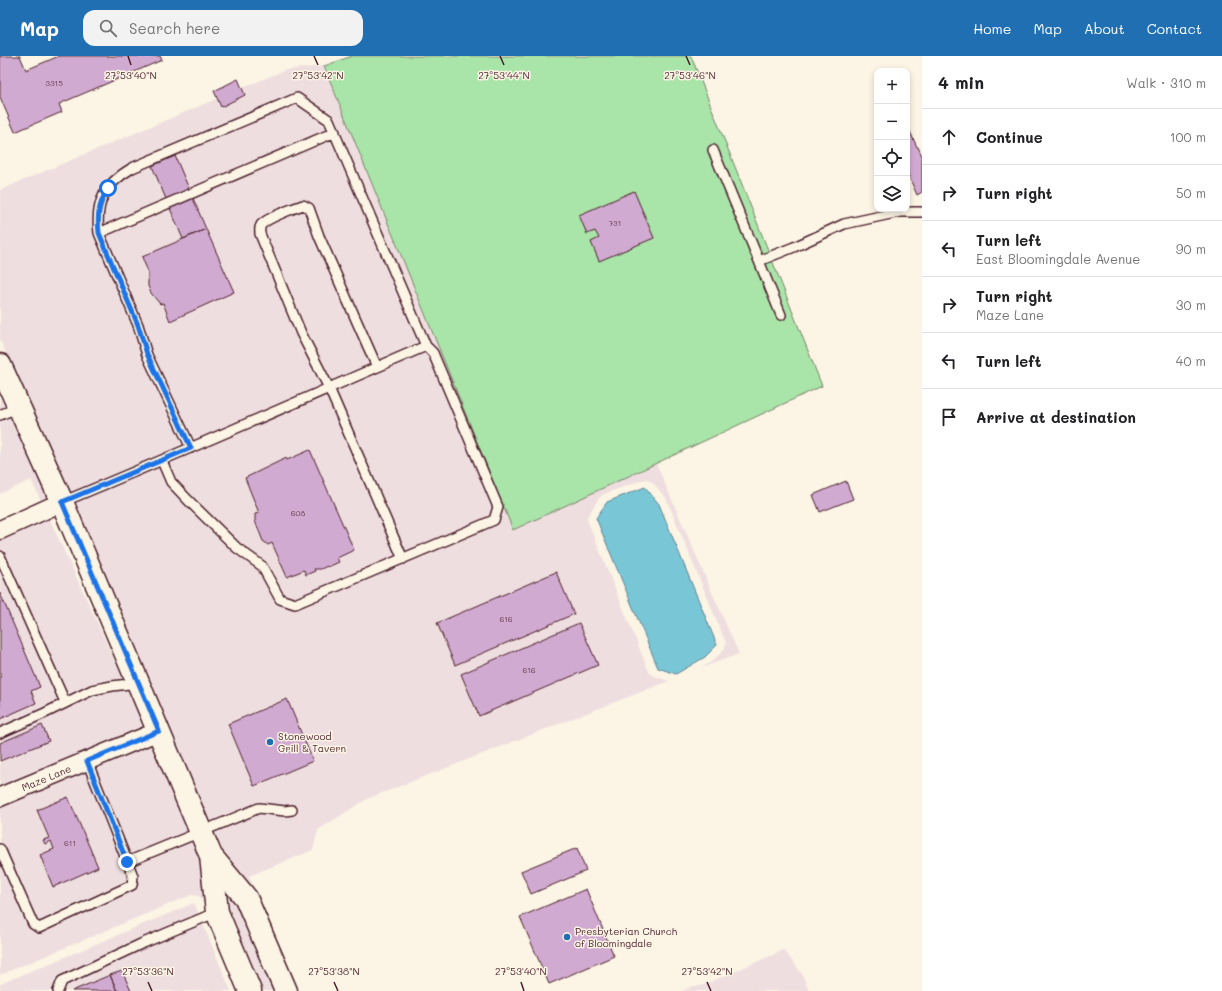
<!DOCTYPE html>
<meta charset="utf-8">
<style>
:root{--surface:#fff;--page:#f2f2f2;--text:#202124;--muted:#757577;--line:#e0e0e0;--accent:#1f6fb2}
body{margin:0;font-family:Mali,sans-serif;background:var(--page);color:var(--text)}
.controls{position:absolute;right:12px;top:12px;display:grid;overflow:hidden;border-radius:8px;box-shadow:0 2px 6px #0003}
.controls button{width:36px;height:36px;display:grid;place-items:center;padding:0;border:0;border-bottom:1px solid var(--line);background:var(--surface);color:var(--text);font:20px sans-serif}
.stop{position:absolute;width:12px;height:12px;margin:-9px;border:3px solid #1a73e8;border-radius:50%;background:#fff}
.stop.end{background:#1a73e8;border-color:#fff;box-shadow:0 1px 4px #0008}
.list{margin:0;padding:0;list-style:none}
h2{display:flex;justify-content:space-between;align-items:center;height:52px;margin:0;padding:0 16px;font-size:17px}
h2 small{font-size:13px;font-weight:400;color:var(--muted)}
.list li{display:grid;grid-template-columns:26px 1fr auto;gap:12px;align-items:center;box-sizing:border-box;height:56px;padding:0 16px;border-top:1px solid var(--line)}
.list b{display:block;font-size:15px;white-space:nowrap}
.list p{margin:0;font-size:13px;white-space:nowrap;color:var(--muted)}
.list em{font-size:13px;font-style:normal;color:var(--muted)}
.icon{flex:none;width:22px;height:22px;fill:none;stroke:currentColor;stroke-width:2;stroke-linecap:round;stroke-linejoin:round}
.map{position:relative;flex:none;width:922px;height:935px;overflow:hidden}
header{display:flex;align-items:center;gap:24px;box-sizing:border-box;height:56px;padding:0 20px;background:var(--accent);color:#fff}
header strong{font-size:19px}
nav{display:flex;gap:22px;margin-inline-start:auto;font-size:14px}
.search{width:280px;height:36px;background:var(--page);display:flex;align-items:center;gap:10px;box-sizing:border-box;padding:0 14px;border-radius:12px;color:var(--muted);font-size:15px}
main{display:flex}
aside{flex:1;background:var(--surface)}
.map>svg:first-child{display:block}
</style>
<header>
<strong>Map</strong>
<div class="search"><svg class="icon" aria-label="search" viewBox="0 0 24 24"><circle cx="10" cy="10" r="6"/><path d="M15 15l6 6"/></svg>Search here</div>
<nav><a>Home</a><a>Map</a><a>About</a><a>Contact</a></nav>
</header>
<main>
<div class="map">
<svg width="922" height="935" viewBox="0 0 922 935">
<rect width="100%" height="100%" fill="#fcf5e5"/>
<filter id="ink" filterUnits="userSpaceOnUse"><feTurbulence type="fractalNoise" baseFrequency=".025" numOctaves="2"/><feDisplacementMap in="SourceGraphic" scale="8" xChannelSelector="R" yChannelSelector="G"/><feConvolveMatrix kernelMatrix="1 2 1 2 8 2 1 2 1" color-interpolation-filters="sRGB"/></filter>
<g filter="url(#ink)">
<path fill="#efdedf" d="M 324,10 L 513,474 L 656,407 L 739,598 L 701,612 L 711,606 L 724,594 L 726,587 L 666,442 L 652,426 L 647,423 L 642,424 L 604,438 L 599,442 L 589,458 L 587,461 L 588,466 L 649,616 L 654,620 L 669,625 L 367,743 L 318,774 L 313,794 L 249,820 L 299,935 L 297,935 L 256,838 L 221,795 L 220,788 L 218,789 L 76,451 L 0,284 L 0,134 L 285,14 Z
M 0,336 L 48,442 L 41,445 L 31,424 L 0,438 Z
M 49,462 L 145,670 L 73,701 L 81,718 L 152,688 L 198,797 L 196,799 L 200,804 L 205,850 L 199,840 L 191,839 L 0,919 L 0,484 Z
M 225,833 L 237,848 L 274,935 L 262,935 L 227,853 Z
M 194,847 L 231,935 L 0,935 L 0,928 Z
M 784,894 L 802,918 L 809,935 L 682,935 L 693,930 L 701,930 Z"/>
<path fill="#a9e4a9" stroke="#7a826a" d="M 352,0 L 691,0 L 822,330 L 513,474 L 324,10 Z"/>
<path fill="#78c6d6" stroke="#668392" d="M 645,431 L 659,448 L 717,589 L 705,601 L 676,618 L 658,612 L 596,462 L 607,446 Z"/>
<path fill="#d1aad1" stroke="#4a1f2b" d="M 0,0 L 20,0 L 26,14 L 59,0 L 160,0 L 162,4 L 59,48 L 62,56 L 15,76 L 0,41 Z
M 238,23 L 245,39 L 221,51 L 214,35 Z
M 907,69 L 917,91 L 918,91 L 922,100 L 922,136 L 917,139 L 907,116 Z
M 175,100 L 206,173 L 183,183 L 152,110 Z
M 634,135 L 654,182 L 599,205 L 591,186 L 599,182 L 595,175 L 587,178 L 579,159 Z
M 206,173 L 234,236 L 170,265 L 163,247 L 160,248 L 151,237 L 148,230 L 148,216 L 142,201 Z
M 310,394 L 354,494 L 337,502 L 339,506 L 328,511 L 327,510 L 321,513 L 314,513 L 315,515 L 306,519 L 304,514 L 287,521 L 272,487 L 268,489 L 263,485 L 255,465 L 255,458 L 259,457 L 245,422 L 286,402 L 287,404 Z
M 846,425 L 853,443 L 820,456 L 813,439 Z
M 556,516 L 574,558 L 455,609 L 437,567 Z
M 0,537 L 40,631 L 31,635 L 36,647 L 0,663 Z
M 579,567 L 598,609 L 479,660 L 461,618 Z
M 287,643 L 313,705 L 254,730 L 228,668 Z
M 42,669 L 49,685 L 0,705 L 0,687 Z
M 68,741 L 98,811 L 53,831 L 40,799 L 54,793 L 51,785 L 45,788 L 43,784 L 49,782 L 37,754 Z
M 577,792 L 586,815 L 531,838 L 521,815 Z
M 586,833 L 614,900 L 549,928 L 520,861 Z
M 122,915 L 131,935 L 117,935 L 110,919 Z
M 110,919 L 117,935 L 72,935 Z"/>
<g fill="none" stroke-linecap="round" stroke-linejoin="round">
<defs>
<path id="service" d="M 713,94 L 759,205
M 99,177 L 335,76
M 781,259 L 759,205 L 794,191 L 844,168 L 900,156 L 922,156
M 377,311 L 319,180 L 309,152 L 303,149 C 294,152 267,162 261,169 C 259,172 260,175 260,178 L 301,277 L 329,332 L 403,503
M 0,359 L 19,351
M 162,405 L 171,426 L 188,444 L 237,492 L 262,510 L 280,543 L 295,548 L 494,464 L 498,451 L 433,297 L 426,290
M 62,446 C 184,396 305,342 426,290 L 329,64 L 297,42 L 132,112 C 105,128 95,145 99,177 L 138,269 L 147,299 L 191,392
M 0,500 L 65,646
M 0,677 L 45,657 L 92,634 L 112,630 L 138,627
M 0,793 L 33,868 L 39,872 L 132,829 L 133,820 L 87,705
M 127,806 L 259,752 L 285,755 L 292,754
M 58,935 L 62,925 L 141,888 L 217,856"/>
<g id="minor">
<path d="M 0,474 L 62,446"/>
<path id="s1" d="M 0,741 L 159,675"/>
</g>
<path id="secondary" d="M 0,309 L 62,446 L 211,800 L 217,856 L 250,935
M 211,800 L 246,842 L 286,935"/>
</defs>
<use href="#service" stroke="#4a1f2b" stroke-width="12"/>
<use href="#minor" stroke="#4a1f2b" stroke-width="21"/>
<use href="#secondary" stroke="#4a1f2b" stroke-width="25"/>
<use href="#service" stroke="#fcf5e5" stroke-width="9"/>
<use href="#minor" stroke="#fcf5e5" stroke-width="18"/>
<use href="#secondary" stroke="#fcf5e5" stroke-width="22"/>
</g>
</g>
<g fill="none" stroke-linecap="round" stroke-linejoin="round" filter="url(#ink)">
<path stroke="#1a73e8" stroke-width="5" d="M 108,132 C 99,148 97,158 99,177 L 138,269 L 147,298 L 191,392 L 62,446 L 159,675 L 87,705 L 127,806"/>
</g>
<path fill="none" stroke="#4a1f2b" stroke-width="1.5" d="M 128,0 L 131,9M 314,0 L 318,9M 500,0 L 504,9M 686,0 L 690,9M 148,926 L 152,935M 334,926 L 338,935M 521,926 L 524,935M 707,926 L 711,935"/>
<g fill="#1f6fb2" stroke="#fcf5e5" stroke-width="1.5">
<circle cx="270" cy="686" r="4"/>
<circle cx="567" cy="881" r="4"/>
</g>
<g text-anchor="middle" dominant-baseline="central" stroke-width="3" stroke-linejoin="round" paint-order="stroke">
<g font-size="8" fill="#6c4254">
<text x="54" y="27">3315</text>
<text x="615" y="167">731</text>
<text x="298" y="457">608</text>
<text x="506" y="563">616</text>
<text x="529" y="614">616</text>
<text x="70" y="787">611</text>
</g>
<g font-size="10" fill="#4a1f2b" stroke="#fcf5e5" text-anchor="start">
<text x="278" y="680">Stonewood<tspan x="278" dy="12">Grill &amp; Tavern</tspan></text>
<text x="575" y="875">Presbyterian Church<tspan x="575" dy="12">of Bloomingdale</tspan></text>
</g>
<g font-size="10" fill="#4a1f2b" stroke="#fcf5e5">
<text stroke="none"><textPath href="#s1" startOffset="50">Maze Lane</textPath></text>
</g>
</g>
<g font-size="10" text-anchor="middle" fill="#4a1f2b" stroke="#fcf5e5" stroke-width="3" stroke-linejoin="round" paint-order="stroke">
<text x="131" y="23">27°53'40"N</text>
<text x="318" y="23">27°53'42"N</text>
<text x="504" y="23">27°53'44"N</text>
<text x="690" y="23">27°53'46"N</text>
<text x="148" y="919">27°53'36"N</text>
<text x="334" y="919">27°53'38"N</text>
<text x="521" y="919">27°53'40"N</text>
<text x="707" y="919">27°53'42"N</text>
</g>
</svg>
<div class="controls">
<button>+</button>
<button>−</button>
<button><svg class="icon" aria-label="locate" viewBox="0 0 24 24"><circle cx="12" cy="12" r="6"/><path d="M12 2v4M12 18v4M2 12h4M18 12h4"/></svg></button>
<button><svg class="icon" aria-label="layers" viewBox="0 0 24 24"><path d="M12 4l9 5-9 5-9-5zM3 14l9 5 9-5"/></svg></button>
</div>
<div class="stop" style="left:108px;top:132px"></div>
<div class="stop end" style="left:127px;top:806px"></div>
</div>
<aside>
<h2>4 min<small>Walk · 310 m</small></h2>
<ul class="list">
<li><svg class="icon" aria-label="ahead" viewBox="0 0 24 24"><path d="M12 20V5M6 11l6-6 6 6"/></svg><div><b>Continue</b></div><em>100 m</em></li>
<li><svg class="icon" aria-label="right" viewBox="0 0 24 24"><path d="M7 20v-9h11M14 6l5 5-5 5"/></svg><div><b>Turn right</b></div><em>50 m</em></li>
<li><svg class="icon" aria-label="left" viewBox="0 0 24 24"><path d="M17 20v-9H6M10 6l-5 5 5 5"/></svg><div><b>Turn left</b><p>East Bloomingdale Avenue</p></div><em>90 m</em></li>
<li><svg class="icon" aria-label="right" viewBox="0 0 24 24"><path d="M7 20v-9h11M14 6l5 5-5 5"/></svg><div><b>Turn right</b><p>Maze Lane</p></div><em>30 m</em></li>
<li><svg class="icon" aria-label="left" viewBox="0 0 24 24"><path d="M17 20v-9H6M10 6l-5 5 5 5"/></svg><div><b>Turn left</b></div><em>40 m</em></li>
<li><svg class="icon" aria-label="arrive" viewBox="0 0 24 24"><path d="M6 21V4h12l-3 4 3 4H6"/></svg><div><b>Arrive at destination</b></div></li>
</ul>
</aside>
</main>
